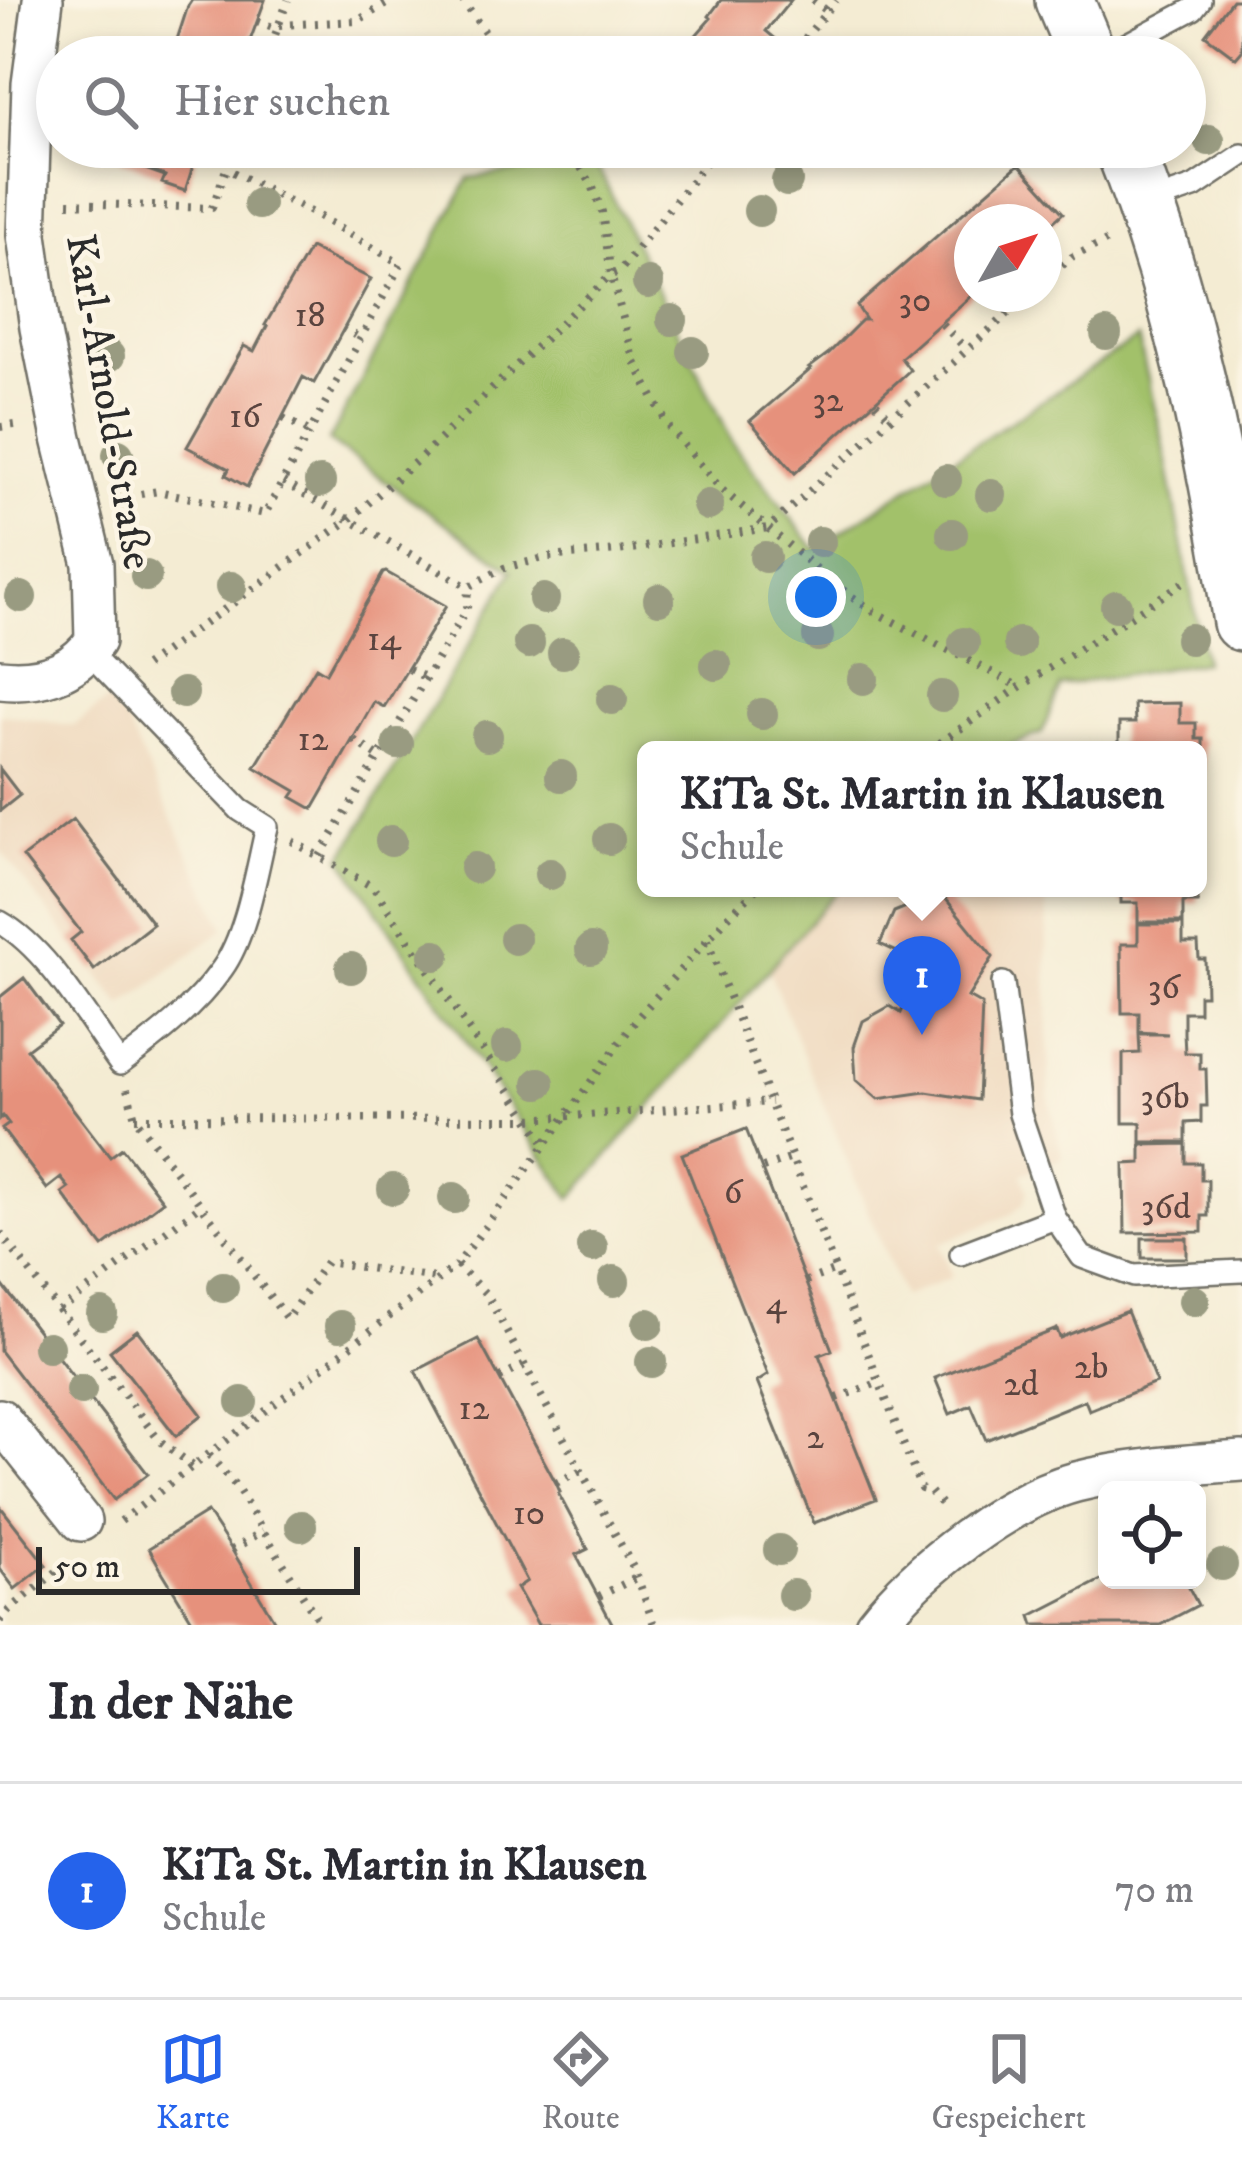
<!DOCTYPE html>
<html lang="de">
<meta charset="utf-8">
<style>
:root{--surface:#fff;--page:#f7f7f7;--text:#2b2b33;--muted:#7c7c81;--line:#e1e1e2;--accent:#2563eb}
body{margin:0;font-family:"IM FELL DW Pica",serif;background:var(--page);color:var(--text)}
.controls{position:absolute;right:36px;bottom:36px;display:grid;overflow:hidden;border-radius:18px;box-shadow:0 6px 18px #0003}
.controls button{width:108px;height:108px;display:grid;place-items:center;padding:0;border:0;border-bottom:3px solid var(--line);background:var(--surface);color:var(--text);font:60px sans-serif}
.compass{position:absolute;left:954px;top:204px;width:108px;height:108px;border-radius:50%;background:var(--surface);box-shadow:0 6px 18px #0003;rotate:51deg}
.scale{position:absolute;left:36px;bottom:30px;width:324px;box-sizing:border-box;padding-left:12px;border:6px solid #2b2b2b;border-top:0;font-size:33px;line-height:42px;white-space:nowrap;color:#2b2b2b;-webkit-text-stroke:9px #fcf5e5;paint-order:stroke}
.you{position:absolute;left:816px;top:597px;width:42px;height:42px;margin:-30px;border:9px solid #fff;border-radius:50%;background:#1a73e8;box-shadow:0 0 0 18px #1a73e833}
.badge{display:grid;place-items:center;width:78px;height:78px;border-radius:50%;background:var(--accent);color:#fff;font-size:39px;font-weight:700}
.pin{position:absolute;translate:-50% -99px;filter:drop-shadow(0 3px 6px #0008)}
.pin::after{content:'';position:absolute;top:63px;width:42px;height:36px;background:inherit;clip-path:polygon(0 0,100% 0,50% 100%)}
.popup{position:absolute;left:637px;top:741px;width:570px;height:156px;box-sizing:border-box;display:grid;place-content:center;border-radius:18px;background:var(--surface);filter:drop-shadow(0 3px 9px #0005);font-size:39px;white-space:nowrap;color:var(--muted)}
.popup b{font-size:45px;color:var(--text)}
.popup::after{content:'';position:absolute;left:50%;top:100%;margin-left:-24px;border:24px solid transparent;border-top-color:var(--surface)}
.list{margin:0;padding:0;list-style:none}
h2{display:flex;justify-content:space-between;align-items:center;height:156px;margin:0;padding:0 48px;font-size:51px}
h2 small{font-size:39px;font-weight:400;color:var(--muted)}
.list li{display:grid;grid-template-columns:78px 1fr auto;gap:36px;align-items:center;box-sizing:border-box;height:216px;padding:0 48px;border-top:3px solid var(--line)}
.list b{display:block;font-size:45px;white-space:nowrap}
.list p{margin:0;font-size:39px;white-space:nowrap;color:var(--muted)}
.list em{font-size:39px;font-style:normal;color:var(--muted)}
.icon{flex:none;width:66px;height:66px;fill:none;stroke:currentColor;stroke-width:2;stroke-linecap:round;stroke-linejoin:round}
.map{position:relative;flex:none;width:1242px;height:1625px;overflow:hidden}
.search{position:absolute;background:var(--surface);box-shadow:0 6px 18px #0003;left:36px;right:36px;top:36px;height:132px;display:flex;align-items:center;gap:30px;box-sizing:border-box;padding:0 42px;border-radius:66px;color:var(--muted);font-size:45px}
.sheet{height:372px;background:var(--surface)}
nav{display:flex;justify-content:space-around;align-items:center;box-sizing:border-box;height:168px;border-top:3px solid var(--line);background:var(--surface);font-size:33px;color:var(--muted)}
nav a{display:grid;justify-items:center;gap:6px}
nav .on{color:var(--accent)}
.map>svg:first-child{display:block}
</style>
<div class="map">
<svg width="1242" height="1625" viewBox="0 0 1242 1625">
<rect width="100%" height="100%" fill="#fcf5e5"/>
<filter id="ink" filterUnits="userSpaceOnUse"><feTurbulence type="fractalNoise" baseFrequency=".00833" numOctaves="2"/><feDisplacementMap in="SourceGraphic" scale="24" xChannelSelector="R" yChannelSelector="G"/><feConvolveMatrix kernelMatrix="1 2 1 2 8 2 1 2 1" color-interpolation-filters="sRGB"/></filter>
<filter id="wash" filterUnits="userSpaceOnUse"><feTurbulence type="fractalNoise" baseFrequency=".004" numOctaves="4" result="noise"/><feDisplacementMap in="SourceGraphic" scale="48" xChannelSelector="R" yChannelSelector="G"/><feGaussianBlur stdDeviation="2.7" result="paint"/><feColorMatrix in="noise" values="0 0 0 0 0 0 0 0 0 0 0 0 0 0 0 0 0 1.4 0 .05"/><feComposite in="paint" operator="in"/></filter>
<g filter="url(#wash)">
<rect width="100%" height="100%" fill="#f4ecd3"/>
<path fill="#eed7bb" d="M 116,694 L 133,737 L 225,929 L 122,1006 L 0,850 L 0,714 L 74,726 Z
M 839,888 L 1046,888 L 1049,1099 L 1063,1158 L 1022,1174 L 1028,1191 L 1024,1203 L 1011,1214 L 939,1244 L 952,1277 L 903,1297 L 769,971 Z"/>
<path fill="#a2c16a" stroke="#66764a" stroke-width="3" d="M 595,162 L 733,443 L 815,549 L 1138,338 L 1163,441 L 1204,662 L 1060,686 L 1042,733 L 999,750 L 646,750 L 646,888 L 839,888 L 571,1199 L 342,858 L 513,571 L 329,441 L 469,178 Z"/>
<g id="blocks">
<path fill="#e6917c" d="M 192,0 L 265,0 L 244,57 L 159,57 L 162,51 L 172,55 L 188,6 Z
M 721,0 L 791,0 L 766,31 L 777,40 L 764,57 L 677,57 L 711,18 L 709,16 Z
M 1232,0 L 1242,0 L 1242,51 L 1236,58 L 1205,35 Z
M 125,147 L 199,147 L 185,191 L 162,183 L 165,176 L 120,160 Z
M 1019,164 L 1063,213 L 1044,230 L 1044,222 L 972,222 L 972,295 L 901,358 L 910,370 L 795,473 L 750,421 L 811,369 L 809,368 L 829,353 L 862,320 L 866,320 L 857,306 Z
M 310,248 L 371,279 L 314,383 L 303,377 L 247,487 L 226,475 L 229,469 L 187,447 L 244,346 L 254,351 L 267,326 L 265,325 Z
M 386,572 L 446,606 L 384,707 L 374,702 L 313,809 L 292,797 L 296,791 L 255,767 L 316,667 L 326,673 L 383,573 Z
M 1180,703 L 1180,723 L 1196,723 L 1196,739 L 1203,739 L 1203,775 L 1198,776 L 1198,750 L 1119,750 L 1119,723 L 1135,723 L 1134,704 Z
M 0,769 L 20,795 L 0,811 Z
M 73,819 L 153,924 L 94,970 L 71,940 L 81,932 L 23,857 Z
M 1121,888 L 1198,888 L 1198,902 L 1183,902 L 1183,922 L 1138,922 L 1138,903 L 1121,903 Z
M 941,893 L 993,957 L 968,997 L 982,1005 L 978,1100 L 926,1092 L 878,1099 L 856,1080 L 854,1047 L 863,1021 L 890,1006 L 901,1013 L 923,964 L 880,944 L 894,912 Z
M 1138,924 L 1183,924 L 1183,943 L 1198,943 L 1199,959 L 1205,959 L 1206,995 L 1199,995 L 1199,1012 L 1184,1012 L 1184,1033 L 1185,1053 L 1200,1053 L 1200,1069 L 1206,1069 L 1207,1106 L 1201,1106 L 1201,1122 L 1186,1123 L 1186,1142 L 1141,1142 L 1141,1123 L 1123,1123 L 1123,1054 L 1140,1053 L 1139,1034 L 1168,1034 L 1139,1032 L 1139,1013 L 1122,1013 L 1121,944 L 1138,944 Z
M 24,978 L 59,1025 L 27,1049 L 110,1157 L 122,1148 L 163,1201 L 103,1247 L 62,1193 L 69,1188 L 61,1178 L 47,1189 L 2,1129 L 9,1124 L 3,1116 L 0,1119 L 0,997 Z
M 746,1129 L 832,1350 L 819,1355 L 876,1499 L 814,1523 L 757,1382 L 768,1375 L 682,1154 Z
M 1186,1144 L 1186,1163 L 1201,1163 L 1201,1180 L 1208,1180 L 1208,1216 L 1202,1216 L 1202,1232 L 1125,1233 L 1124,1164 L 1141,1163 L 1141,1145 Z
M 1142,1238 L 1187,1238 L 1187,1258 L 1142,1258 Z
M 0,1282 L 148,1474 L 114,1500 L 0,1351 Z
M 1127,1311 L 1156,1383 L 1089,1410 L 1085,1400 L 986,1440 L 971,1405 L 950,1414 L 935,1378 L 1057,1329 L 1060,1338 Z
M 137,1330 L 202,1415 L 176,1436 L 110,1351 Z
M 478,1339 L 556,1483 L 560,1492 L 558,1493 L 588,1549 L 576,1555 L 613,1625 L 538,1625 L 517,1588 L 527,1581 L 416,1371 Z
M 0,1506 L 46,1565 L 15,1589 L 0,1569 Z
M 207,1512 L 232,1550 L 277,1625 L 195,1625 L 163,1573 L 149,1548 Z
M 1107,1577 L 1107,1580 L 1185,1580 L 1198,1605 L 1160,1625 L 1034,1625 L 1031,1616 Z"/>
</g>
</g>
<g filter="url(#ink)">
<use href="#blocks" fill-opacity="0" stroke="#716f66" stroke-width="3"/>
<g fill="none" stroke-linecap="round" stroke-linejoin="round">
<defs>
<path id="lane" d="M 1103,57 L 1193,9 L 1200,0
M 1147,203 L 1194,187 L 1242,155
M 0,922 C 48,949 87,1019 120,1064 C 157,1037 195,1007 222,969 C 247,935 257,868 267,827 L 240,810 L 88,652
M 1003,983 L 1020,1114 L 1055,1218 L 1082,1257 L 1134,1276 L 1242,1271
M 961,1254 L 1055,1218"/>
<path id="street" d="M 0,679 C 37,683 73,674 95,641 L 93,564 L 62,438 L 40,328 L 27,235 L 32,84 L 43,0
M 0,1419 L 81,1521
M 875,1625 C 919,1569 1007,1500 1076,1482 C 1131,1468 1187,1465 1242,1461"/>
<path id="secondary" d="M 1064,0 L 1088,57
M 1124,147 C 1184,298 1217,461 1242,622"/>
</defs>
<use href="#lane" stroke="#716f66" stroke-width="26"/>
<use href="#street" stroke="#716f66" stroke-width="44"/>
<use href="#secondary" stroke="#716f66" stroke-width="62"/>
<path stroke="#716f66" stroke-width="8" stroke-dasharray="3 9" stroke-linecap="butt" d="M 462,0 L 503,57
M 813,0 L 827,11
M 257,21 L 278,29
M 279,25 L 357,21 L 393,0
M 267,57 L 288,0
M 790,57 L 836,0
M 568,147 L 592,185 L 602,212 L 611,275 L 635,362 L 668,426 L 721,489 L 840,588 L 873,611 L 1020,687
M 68,203 L 212,208 L 234,147
M 1044,281 L 1072,257 L 1106,241
M 942,324 L 967,350
M 343,328 L 361,339
M 876,403 L 891,419
M 283,418 L 311,432
M 0,427 L 22,424
M 283,482 L 468,587 L 504,568 L 548,557 L 618,551 L 768,528 L 1030,294
M 117,498 L 158,491 L 265,514 L 401,264 L 320,217 L 227,169
M 145,666 L 349,520 L 422,456 L 611,275 L 619,272 L 718,147
M 409,669 L 426,678
M 354,740 L 379,757
M 930,750 L 1020,687 L 1189,579
M 292,841 L 373,887 L 545,1143
M 320,856 L 467,609 L 468,587
M 707,940 L 921,1489 L 930,1491 L 946,1510
M 127,1089 L 135,1118 L 287,1319 L 326,1262 L 436,1278
M 135,1118 L 529,1119 L 771,1102
M 763,1168 L 792,1158
M 0,1233 L 159,1440 L 193,1466
M 457,1265 L 487,1295 L 636,1573 L 654,1625
M 806,1281 L 836,1270
M 59,1311 L 200,1206
M 500,1378 L 525,1365
M 837,1398 L 880,1382
M 209,1455 L 235,1485 L 321,1625
M 556,1483 L 581,1470
M 121,1521 L 457,1265 L 639,1016 L 726,919 L 757,888
M 232,1550 L 263,1531
M 599,1596 L 638,1577
M 0,1621 L 9,1610 L 71,1560"/>
<use href="#lane" stroke="#fff" stroke-width="21"/>
<use href="#street" stroke="#fff" stroke-width="39"/>
<use href="#secondary" stroke="#fff" stroke-width="57"/>
</g>
<g fill="#999b81">
<circle cx="1209" cy="140" r="16"/>
<circle cx="787" cy="181" r="16"/>
<circle cx="259" cy="204" r="16"/>
<circle cx="759" cy="211" r="16"/>
<circle cx="648" cy="283" r="16"/>
<circle cx="672" cy="320" r="16"/>
<circle cx="1106" cy="334" r="16"/>
<circle cx="693" cy="352" r="16"/>
<circle cx="109" cy="356" r="16"/>
<circle cx="118" cy="455" r="16"/>
<circle cx="946" cy="480" r="16"/>
<circle cx="320" cy="482" r="16"/>
<circle cx="991" cy="495" r="16"/>
<circle cx="708" cy="505" r="16"/>
<circle cx="952" cy="534" r="16"/>
<circle cx="820" cy="542" r="16"/>
<circle cx="765" cy="557" r="16"/>
<circle cx="146" cy="576" r="16"/>
<circle cx="231" cy="587" r="16"/>
<circle cx="21" cy="597" r="16"/>
<circle cx="544" cy="599" r="16"/>
<circle cx="659" cy="599" r="16"/>
<circle cx="1116" cy="606" r="16"/>
<circle cx="818" cy="636" r="16"/>
<circle cx="1190" cy="639" r="16"/>
<circle cx="529" cy="643" r="16"/>
<circle cx="964" cy="643" r="16"/>
<circle cx="1019" cy="643" r="16"/>
<circle cx="563" cy="653" r="16"/>
<circle cx="716" cy="665" r="16"/>
<circle cx="863" cy="679" r="16"/>
<circle cx="183" cy="693" r="16"/>
<circle cx="942" cy="696" r="16"/>
<circle cx="612" cy="699" r="16"/>
<circle cx="762" cy="714" r="16"/>
<circle cx="487" cy="736" r="16"/>
<circle cx="398" cy="744" r="16"/>
<circle cx="561" cy="776" r="16"/>
<circle cx="609" cy="839" r="16"/>
<circle cx="391" cy="841" r="16"/>
<circle cx="475" cy="868" r="16"/>
<circle cx="550" cy="874" r="16"/>
<circle cx="515" cy="939" r="16"/>
<circle cx="591" cy="949" r="16"/>
<circle cx="435" cy="955" r="16"/>
<circle cx="351" cy="968" r="16"/>
<circle cx="507" cy="1046" r="16"/>
<circle cx="539" cy="1083" r="16"/>
<circle cx="393" cy="1189" r="16"/>
<circle cx="454" cy="1198" r="16"/>
<circle cx="592" cy="1247" r="16"/>
<circle cx="614" cy="1281" r="16"/>
<circle cx="223" cy="1287" r="16"/>
<circle cx="1194" cy="1301" r="16"/>
<circle cx="102" cy="1314" r="16"/>
<circle cx="648" cy="1324" r="16"/>
<circle cx="340" cy="1326" r="16"/>
<circle cx="48" cy="1347" r="16"/>
<circle cx="651" cy="1362" r="16"/>
<circle cx="81" cy="1390" r="16"/>
<circle cx="242" cy="1402" r="16"/>
<circle cx="301" cy="1526" r="16"/>
<circle cx="779" cy="1550" r="16"/>
<circle cx="1222" cy="1565" r="16"/>
<circle cx="793" cy="1595" r="16"/>
</g>
</g>
<g text-anchor="middle" dominant-baseline="central" stroke-width="9" stroke-linejoin="round" paint-order="stroke">
<g font-size="36" fill="#5a443f">
<text x="915" y="300">30</text>
<text x="310" y="315">18</text>
<text x="828" y="400">32</text>
<text x="245" y="416">16</text>
<text x="384" y="639">14</text>
<text x="313" y="739">12</text>
<text x="1164" y="987">36</text>
<text x="1165" y="1097">36b</text>
<text x="733" y="1192">6</text>
<text x="1166" y="1207">36d</text>
<text x="776" y="1303">4</text>
<text x="1091" y="1367">2b</text>
<text x="1021" y="1384">2d</text>
<text x="474" y="1408">12</text>
<text x="815" y="1437">2</text>
<text x="529" y="1513">10</text>
</g>
<g font-size="42" fill="#2b2b2b" stroke="#fcf5e5">
<text transform="translate(108 402) rotate(80)">Karl-Arnold-Straße</text>
</g>
</g>
</svg>
<div class="controls">
<button><svg class="icon" aria-label="locate" viewBox="0 0 24 24"><circle cx="12" cy="12" r="6"/><path d="M12 2v4M12 18v4M2 12h4M18 12h4"/></svg></button>
</div>
<svg class="compass" viewBox="-18 -18 36 36"><path d="M0-13l5 13h-10z" fill="#e53935"/><path d="M0 13l5-13h-10z" fill="#7c7c81"/></svg>
<div class="scale">50 m</div>
<div class="you"></div>
<div class="pin badge" style="left:922px;top:1035px">1</div>
<div class="popup"><b>KiTa St. Martin in Klausen</b>Schule</div>
<div class="search"><svg class="icon" aria-label="search" viewBox="0 0 24 24"><circle cx="10" cy="10" r="6"/><path d="M15 15l6 6"/></svg>Hier suchen</div>
</div>
<section class="sheet">
<h2>In der Nähe<small></small></h2>
<ul class="list">
<li><span class="badge">1</span><div><b>KiTa St. Martin in Klausen</b><p>Schule</p></div><em>70 m</em></li>
</ul>
</section>
<nav>
<a class="on"><svg class="icon" aria-label="map" viewBox="0 0 24 24"><path d="M3 6l6-2 6 2 6-2v14l-6 2-6-2-6 2zM9 4v14M15 6v14"/></svg>Karte</a>
<a><svg class="icon" aria-label="directions" viewBox="0 0 24 24"><path d="M12 3l9 9-9 9-9-9zM9 14v-3h6M13 9l2 2-2 2"/></svg>Route</a>
<a><svg class="icon" aria-label="saved" viewBox="0 0 24 24"><path d="M7 4h10v16l-5-4-5 4z"/></svg>Gespeichert</a>
</nav>
